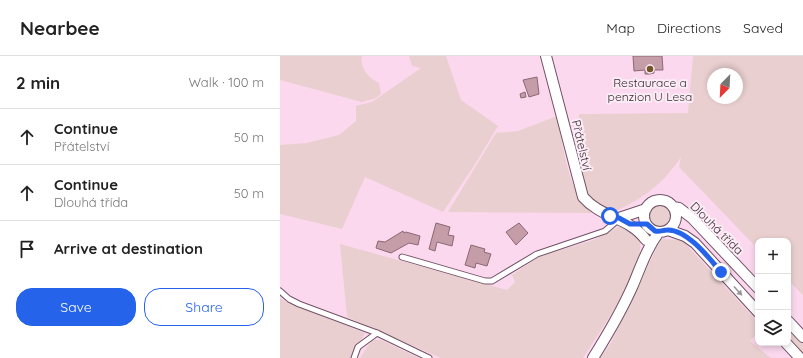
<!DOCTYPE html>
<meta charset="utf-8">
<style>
:root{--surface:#fff;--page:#f6f6f6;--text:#222;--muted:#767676;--line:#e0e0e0;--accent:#2563eb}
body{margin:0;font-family:Quicksand,sans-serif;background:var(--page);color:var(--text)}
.controls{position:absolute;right:12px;bottom:12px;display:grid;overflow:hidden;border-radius:8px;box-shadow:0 2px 6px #0003}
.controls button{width:36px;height:36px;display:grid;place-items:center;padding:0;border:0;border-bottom:1px solid var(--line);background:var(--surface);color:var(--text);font:20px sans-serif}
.compass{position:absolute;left:427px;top:12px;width:36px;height:36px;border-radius:50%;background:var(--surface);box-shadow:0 2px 6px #0003;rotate:204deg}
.stop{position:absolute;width:12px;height:12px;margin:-9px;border:3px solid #2563eb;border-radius:50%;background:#fff}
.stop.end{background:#2563eb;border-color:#fff;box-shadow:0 1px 4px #0008}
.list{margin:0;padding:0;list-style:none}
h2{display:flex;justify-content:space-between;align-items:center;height:52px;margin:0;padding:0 16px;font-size:17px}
h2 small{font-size:13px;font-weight:400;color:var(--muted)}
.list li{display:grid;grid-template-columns:26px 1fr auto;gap:12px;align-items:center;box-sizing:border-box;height:56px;padding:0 16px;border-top:1px solid var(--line)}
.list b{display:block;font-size:15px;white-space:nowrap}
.list p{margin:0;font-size:13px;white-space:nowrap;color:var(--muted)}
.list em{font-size:13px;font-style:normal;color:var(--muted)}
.actions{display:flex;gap:8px;padding:12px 16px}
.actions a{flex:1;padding:9px 0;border:1px solid var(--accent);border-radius:16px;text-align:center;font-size:14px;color:var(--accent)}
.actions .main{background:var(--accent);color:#fff}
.icon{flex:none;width:22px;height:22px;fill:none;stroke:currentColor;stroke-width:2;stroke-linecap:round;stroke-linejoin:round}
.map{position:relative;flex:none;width:523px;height:302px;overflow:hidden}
header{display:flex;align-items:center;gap:24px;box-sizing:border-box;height:56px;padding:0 20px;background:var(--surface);border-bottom:1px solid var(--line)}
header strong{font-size:19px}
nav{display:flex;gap:22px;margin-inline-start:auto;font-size:14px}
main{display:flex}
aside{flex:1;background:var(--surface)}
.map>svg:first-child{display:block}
</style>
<header>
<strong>Nearbee</strong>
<nav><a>Map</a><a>Directions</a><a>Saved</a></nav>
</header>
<main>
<aside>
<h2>2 min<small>Walk · 100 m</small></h2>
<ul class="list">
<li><svg class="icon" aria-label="ahead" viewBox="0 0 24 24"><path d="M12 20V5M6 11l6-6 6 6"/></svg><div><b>Continue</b><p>Přátelství</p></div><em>50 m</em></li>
<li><svg class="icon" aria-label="ahead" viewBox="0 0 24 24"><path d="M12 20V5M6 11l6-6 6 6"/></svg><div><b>Continue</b><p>Dlouhá třída</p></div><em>50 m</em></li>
<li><svg class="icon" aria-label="arrive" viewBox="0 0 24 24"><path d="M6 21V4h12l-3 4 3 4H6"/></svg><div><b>Arrive at destination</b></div></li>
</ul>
<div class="actions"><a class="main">Save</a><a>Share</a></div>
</aside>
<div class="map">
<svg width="523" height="302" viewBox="0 0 523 302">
<rect width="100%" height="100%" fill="#fcd8ee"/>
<path fill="#e9cfcf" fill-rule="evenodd" d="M 0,0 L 82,0 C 79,11 89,23 99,27 L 101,38 L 96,42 L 82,46 L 0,24 Z
M 129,0 L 166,0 L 181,44 L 218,70 L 197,105 L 163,156 L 85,121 L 62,173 L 0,158 L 0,89 L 27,87 L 59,79 L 76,65 L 76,50 L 92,46 L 141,12 L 132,10 Z
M 413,0 L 523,0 L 523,239 L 508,224 L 508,185 L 478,185 L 478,193 L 399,111 L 401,101 C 384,127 363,143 335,155 C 328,152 319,149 313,144 C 297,132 300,77 299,58 L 408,57 ZM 433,18 L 457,18 L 457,42 L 433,42 Z
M 277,60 C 283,90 288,137 312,157 L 168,156 L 216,77 L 238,75 Z
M369 160a11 11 0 1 1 22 0a11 11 0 1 1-22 0Z
M 342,169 C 349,174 359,178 360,188 C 363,213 318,279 303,302 L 161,302 L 67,261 L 60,188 L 227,234 L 235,226 L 232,219 L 260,200 L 314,184 Z
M 381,183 L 402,184 L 478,266 L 478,277 L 470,285 L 491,302 L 320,302 L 331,287 Z
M 0,242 L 6,246 L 85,277 L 72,302 L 0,302 Z
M 508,272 L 523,287 L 523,299 L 508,283 Z
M 92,284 L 101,284 L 139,302 L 80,302 Z"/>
<path fill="#c59da9" stroke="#8c6772" d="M 353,0 L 382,0 L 383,14 L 374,14 L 374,17 L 370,18 L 365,18 L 365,14 L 354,15 Z
M 257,21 L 259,38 L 249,41 L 243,24 Z
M 245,36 L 246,41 L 241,42 L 240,38 Z
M 156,167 L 170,171 L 168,179 L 174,180 L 172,190 L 157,186 L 155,195 L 149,193 Z
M 239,167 L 248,177 L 236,189 L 226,176 Z
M 123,175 L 124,177 L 126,176 L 140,180 L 138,189 L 129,187 L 111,197 L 96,192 L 98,185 L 105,186 Z
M 191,189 L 205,193 L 204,196 L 211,198 L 207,210 L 196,207 L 195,212 L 185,209 Z"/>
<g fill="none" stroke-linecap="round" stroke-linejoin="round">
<defs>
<path id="lane" d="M 122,201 L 205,225 L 212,225 L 257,198 L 325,175 L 339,163
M 0,235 L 9,243 L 19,248 L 97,277 L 149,302
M 74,302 L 78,291 L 97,277"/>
<path id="street" d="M 266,0 L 303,141 C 322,163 348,160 366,184
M364 160a16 16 0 1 1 32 0a16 16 0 1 1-32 0Z
M 393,151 L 399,152 L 412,162 L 478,232
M 339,162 L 366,153
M 388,174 L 405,180 L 415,187 L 478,256
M 508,265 L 523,281
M 506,287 L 520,302
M 313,302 C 328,278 342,254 353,229 C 361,210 367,192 379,176"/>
</defs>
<use href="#lane" stroke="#715265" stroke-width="7"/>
<use href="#street" stroke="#715265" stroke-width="12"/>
<use href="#lane" stroke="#fff" stroke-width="5"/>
<use href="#street" stroke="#fff" stroke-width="10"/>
</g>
<defs><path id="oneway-solid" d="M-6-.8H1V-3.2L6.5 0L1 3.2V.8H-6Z"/></defs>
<use fill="#9c959a" href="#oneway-solid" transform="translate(458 235) rotate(48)"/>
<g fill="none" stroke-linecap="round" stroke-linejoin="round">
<path stroke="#2563eb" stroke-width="5" d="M 330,160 L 339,162 L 350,168 L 367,168 L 375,175 C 380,176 383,174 387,174 C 407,173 430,203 441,216"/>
</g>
<circle fill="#74542a" stroke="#fbecf5" stroke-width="1.5" cx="370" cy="13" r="4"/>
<g text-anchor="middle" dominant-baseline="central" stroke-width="4" stroke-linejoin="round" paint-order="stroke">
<g font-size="12" fill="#392b34" stroke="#fbecf5">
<text x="370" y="26">Restaurace a<tspan x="370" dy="14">penzion U Lesa</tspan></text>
</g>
<g font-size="12" fill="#392b34" stroke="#fbecf5">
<text transform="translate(302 89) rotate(77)">Přátelství</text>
<text transform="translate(437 172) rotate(45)">Dlouhá třída</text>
</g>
</g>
</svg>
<div class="controls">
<button>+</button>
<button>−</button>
<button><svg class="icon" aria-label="layers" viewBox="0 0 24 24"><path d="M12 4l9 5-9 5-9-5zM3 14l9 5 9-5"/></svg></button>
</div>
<svg class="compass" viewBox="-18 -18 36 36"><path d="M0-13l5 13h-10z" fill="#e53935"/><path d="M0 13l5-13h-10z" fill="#767676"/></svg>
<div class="stop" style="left:330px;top:160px"></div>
<div class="stop end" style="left:441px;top:216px"></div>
</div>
</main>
